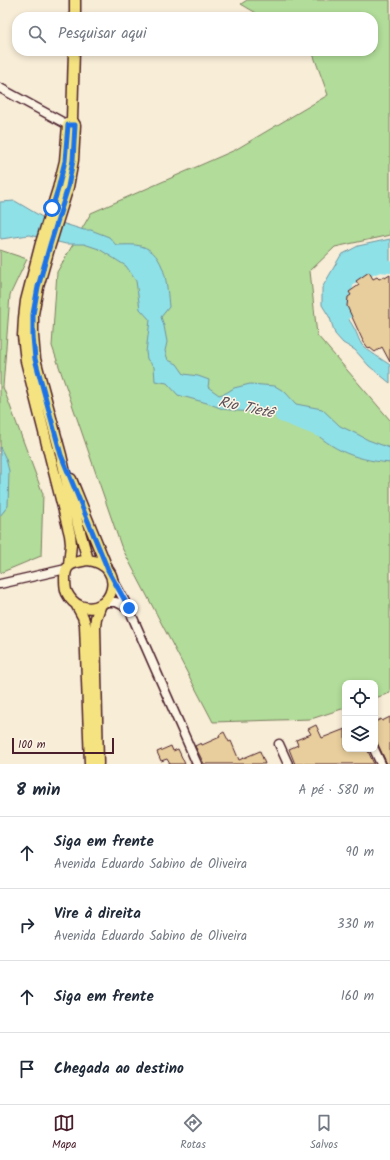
<!DOCTYPE html>
<html lang="pt">
<meta charset="utf-8">
<style>
:root{--surface:#fff;--page:#f2f2f3;--text:#1f2937;--muted:#747a83;--line:#e0e1e3;--accent:#4a1f2b}
body{margin:0;font-family:Kalam,sans-serif;background:var(--page);color:var(--text)}
.controls{position:absolute;right:12px;bottom:12px;display:grid;overflow:hidden;border-radius:8px;box-shadow:0 2px 6px #0003}
.controls button{width:36px;height:36px;display:grid;place-items:center;padding:0;border:0;border-bottom:1px solid var(--line);background:var(--surface);color:var(--text);font:20px sans-serif}
.scale{position:absolute;left:12px;bottom:10px;width:102px;box-sizing:border-box;padding-left:4px;border:2px solid #4a1f2b;border-top:0;font-size:11px;line-height:14px;white-space:nowrap;color:#4a1f2b;-webkit-text-stroke:3px #fcf5e5;paint-order:stroke}
.stop{position:absolute;width:12px;height:12px;margin:-9px;border:3px solid #1a73e8;border-radius:50%;background:#fff}
.stop.end{background:#1a73e8;border-color:#fff;box-shadow:0 1px 4px #0008}
.list{margin:0;padding:0;list-style:none}
h2{display:flex;justify-content:space-between;align-items:center;height:52px;margin:0;padding:0 16px;font-size:17px}
h2 small{font-size:13px;font-weight:400;color:var(--muted)}
.list li{display:grid;grid-template-columns:26px 1fr auto;gap:12px;align-items:center;box-sizing:border-box;height:72px;padding:0 16px;border-top:1px solid var(--line)}
.list b{display:block;font-size:15px;white-space:nowrap}
.list p{margin:0;font-size:13px;white-space:nowrap;color:var(--muted)}
.list em{font-size:13px;font-style:normal;color:var(--muted)}
.icon{flex:none;width:22px;height:22px;fill:none;stroke:currentColor;stroke-width:2;stroke-linecap:round;stroke-linejoin:round}
.map{position:relative;flex:none;width:390px;height:764px;overflow:hidden}
.search{position:absolute;background:var(--surface);box-shadow:0 2px 6px #0003;left:12px;right:12px;top:12px;height:44px;display:flex;align-items:center;gap:10px;box-sizing:border-box;padding:0 14px;border-radius:16px;color:var(--muted);font-size:15px}
.sheet{height:340px;background:var(--surface)}
nav{display:flex;justify-content:space-around;align-items:center;box-sizing:border-box;height:56px;border-top:1px solid var(--line);background:var(--surface);font-size:11px;color:var(--muted)}
nav a{display:grid;justify-items:center;gap:2px}
nav .on{color:var(--accent)}
.map>svg:first-child{display:block}
</style>
<div class="map">
<svg width="390" height="764" viewBox="0 0 390 764">
<rect width="100%" height="100%" fill="#f8edd7"/>
<filter id="ink" filterUnits="userSpaceOnUse"><feTurbulence type="fractalNoise" baseFrequency=".025" numOctaves="2"/><feDisplacementMap in="SourceGraphic" scale="8" xChannelSelector="R" yChannelSelector="G"/><feConvolveMatrix kernelMatrix="1 2 1 2 8 2 1 2 1" color-interpolation-filters="sRGB"/></filter>
<g filter="url(#ink)">
<path fill="#b1dc99" stroke="#7e7e62" d="M 247,0 L 390,0 L 390,235 L 335,247 L 310,271 L 317,335 L 390,420 L 390,693 L 375,698 L 375,683 L 345,683 L 345,708 L 311,719 L 213,722 L 121,546 L 52,346 L 57,272 L 91,213 L 235,150 L 328,95 L 312,51 L 373,51 L 373,17 L 263,17 L 241,4 Z
M 0,250 L 27,259 L 10,295 L 3,387 L 43,494 L 41,556 L 0,573 Z"/>
<path fill="#8fe1e8" stroke="#73939c" d="M 15,201 L 42,217 L 84,230 L 91,230 L 109,237 L 116,245 C 124,245 134,244 141,246 C 166,253 167,286 169,307 L 161,317 L 164,326 L 167,342 L 165,351 L 168,360 L 177,364 L 184,374 L 198,376 L 209,380 L 208,387 L 219,395 L 226,393 L 234,388 L 250,384 L 275,386 L 285,392 L 296,404 L 322,409 L 340,426 L 359,435 L 368,440 L 390,448 L 390,463 C 350,459 330,449 301,420 L 293,421 L 279,416 L 260,412 L 238,411 L 223,409 L 207,403 L 178,395 L 167,383 L 155,381 L 154,367 L 147,359 L 146,352 L 150,320 L 140,309 L 136,281 L 126,266 L 99,249 L 84,244 L 66,244 L 29,235 L 1,239 L 0,237 L 0,202 Z
M 390,239 L 390,267 C 356,264 334,279 347,315 C 348,319 352,324 354,328 C 357,333 359,341 362,345 C 368,351 383,360 390,365 L 390,383 L 369,366 L 355,350 L 343,343 L 335,334 L 330,318 L 322,305 L 322,288 L 341,255 L 358,246 Z
M 0,447 L 6,459 L 9,471 L 8,506 L 0,516 Z"/>
<g fill="none" stroke-linecap="round" stroke-linejoin="round">
<path stroke="#8fe1e8" stroke-width="12" d="M 345,315 L 342,304 L 349,279 L 379,266 L 390,267
M 281,416 L 320,431"/>
</g>
<path fill="#e8ce9d" stroke="#4a1f2b" d="M 369,272 L 373,279 L 377,277 L 379,279 L 385,276 L 385,278 L 390,275 L 390,362 L 382,347 L 375,352 L 370,348 L 369,349 L 363,341 L 347,306 L 348,297 L 351,295 L 349,292 L 359,285 L 356,281 Z
M 390,717 L 390,764 L 387,764 L 375,738 L 375,722 L 381,719 L 382,721 Z
M 316,725 L 322,738 L 345,729 L 345,749 L 367,749 L 374,764 L 295,764 L 289,749 L 298,745 L 296,740 L 311,734 L 308,729 Z
M 224,732 L 229,742 L 231,741 L 239,760 L 260,751 L 265,764 L 204,764 L 195,746 L 201,743 L 202,745 L 220,737 L 219,735 Z
M 171,746 L 173,751 L 178,749 L 185,764 L 170,764 L 167,759 L 161,761 L 157,752 Z"/>
<g fill="none" stroke-linecap="round" stroke-linejoin="round">
<defs>
<path id="minor" d="M 0,88 L 68,125 L 74,125
M 112,578 L 129,609 L 197,764
M 0,584 L 66,569
M 104,602 L 116,602 L 128,608
M 279,744 L 288,764
M 374,749 L 381,764"/>
<path id="major" d="M 75,0 L 75,17
M 72,120 L 75,125 L 73,160 L 68,187 L 50,245 L 38,287 L 33,314 L 33,336 L 35,359 L 61,455 L 71,500 L 88,560
M 71,479 L 107,568
M 88,560 C 129,565 113,618 80,606 C 75,604 70,599 67,593 C 65,589 65,583 65,578 C 65,562 75,563 88,560 Z
M 69,565 L 71,544 L 70,535 L 26,361 L 23,336 L 24,318 L 26,301 L 41,243 L 58,189 L 65,161 L 68,125 L 72,120 L 74,51
M 76,604 L 83,617 L 85,624 L 90,764
M 98,764 L 95,627 L 96,618 L 101,604"/>
</defs>
<use href="#minor" stroke="#4a1f2b" stroke-width="11"/>
<use href="#major" stroke="#4a1f2b" stroke-width="13"/>
<use href="#minor" stroke="#fcf5e5" stroke-width="8"/>
<use href="#major" stroke="#f5e382" stroke-width="10"/>
</g>
</g>
<g fill="none" stroke-linecap="round" stroke-linejoin="round" filter="url(#ink)">
<path stroke="#1a73e8" stroke-width="5" d="M 52,208 L 58,189 L 65,161 L 68,125 L 75,125 L 73,160 L 68,187 L 50,245 L 38,287 L 33,314 L 33,336 L 35,359 L 61,455 L 108,570 L 129,608"/>
</g>
<g text-anchor="middle" dominant-baseline="central" stroke-width="3" stroke-linejoin="round" paint-order="stroke">
<g font-size="15" font-style="italic" fill="#5b505a" stroke="#fcf5e5">
<text transform="translate(246 408) rotate(12)">Rio Tietê</text>
</g>
</g>
</svg>
<div class="controls">
<button><svg class="icon" aria-label="locate" viewBox="0 0 24 24"><circle cx="12" cy="12" r="6"/><path d="M12 2v4M12 18v4M2 12h4M18 12h4"/></svg></button>
<button><svg class="icon" aria-label="layers" viewBox="0 0 24 24"><path d="M12 4l9 5-9 5-9-5zM3 14l9 5 9-5"/></svg></button>
</div>
<div class="scale">100 m</div>
<div class="stop" style="left:52px;top:208px"></div>
<div class="stop end" style="left:129px;top:608px"></div>
<div class="search"><svg class="icon" aria-label="search" viewBox="0 0 24 24"><circle cx="10" cy="10" r="6"/><path d="M15 15l6 6"/></svg>Pesquisar aqui</div>
</div>
<section class="sheet">
<h2>8 min<small>A pé · 580 m</small></h2>
<ul class="list">
<li><svg class="icon" aria-label="ahead" viewBox="0 0 24 24"><path d="M12 20V5M6 11l6-6 6 6"/></svg><div><b>Siga em frente</b><p>Avenida Eduardo Sabino de Oliveira</p></div><em>90 m</em></li>
<li><svg class="icon" aria-label="right" viewBox="0 0 24 24"><path d="M7 20v-9h11M14 6l5 5-5 5"/></svg><div><b>Vire à direita</b><p>Avenida Eduardo Sabino de Oliveira</p></div><em>330 m</em></li>
<li><svg class="icon" aria-label="ahead" viewBox="0 0 24 24"><path d="M12 20V5M6 11l6-6 6 6"/></svg><div><b>Siga em frente</b></div><em>160 m</em></li>
<li><svg class="icon" aria-label="arrive" viewBox="0 0 24 24"><path d="M6 21V4h12l-3 4 3 4H6"/></svg><div><b>Chegada ao destino</b></div></li>
</ul>
</section>
<nav>
<a class="on"><svg class="icon" aria-label="map" viewBox="0 0 24 24"><path d="M3 6l6-2 6 2 6-2v14l-6 2-6-2-6 2zM9 4v14M15 6v14"/></svg>Mapa</a>
<a><svg class="icon" aria-label="directions" viewBox="0 0 24 24"><path d="M12 3l9 9-9 9-9-9zM9 14v-3h6M13 9l2 2-2 2"/></svg>Rotas</a>
<a><svg class="icon" aria-label="saved" viewBox="0 0 24 24"><path d="M7 4h10v16l-5-4-5 4z"/></svg>Salvos</a>
</nav>
